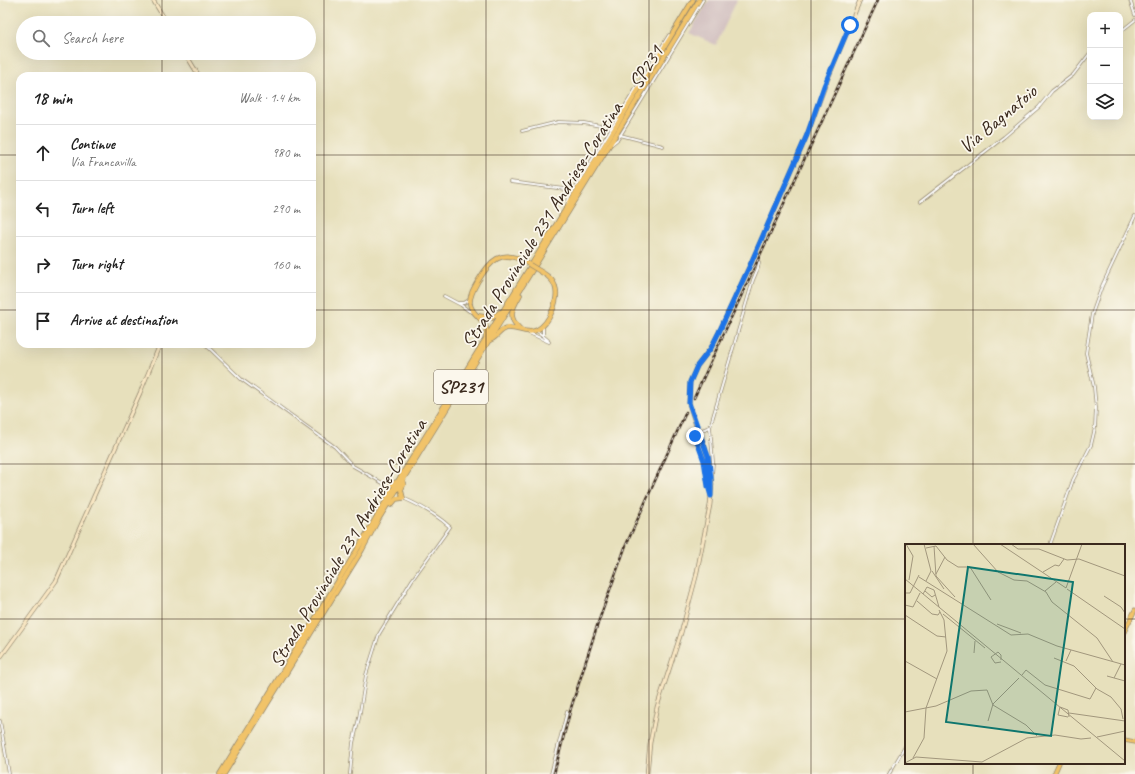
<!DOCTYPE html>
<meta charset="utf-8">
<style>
:root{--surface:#fff;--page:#f6f6f6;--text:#222;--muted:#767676;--line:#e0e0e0}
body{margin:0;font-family:Caveat,sans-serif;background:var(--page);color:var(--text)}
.controls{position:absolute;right:12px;top:12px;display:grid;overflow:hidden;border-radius:8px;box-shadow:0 4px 16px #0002}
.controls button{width:36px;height:36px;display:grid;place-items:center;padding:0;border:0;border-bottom:1px solid var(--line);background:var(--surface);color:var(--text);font:20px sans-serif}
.stop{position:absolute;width:12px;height:12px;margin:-9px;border:3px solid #1a73e8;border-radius:50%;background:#fff}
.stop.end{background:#1a73e8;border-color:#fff;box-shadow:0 1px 4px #0008}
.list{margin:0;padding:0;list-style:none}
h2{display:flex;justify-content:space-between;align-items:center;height:52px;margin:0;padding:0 16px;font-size:17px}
h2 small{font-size:13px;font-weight:400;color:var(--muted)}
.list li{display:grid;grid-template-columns:26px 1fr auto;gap:12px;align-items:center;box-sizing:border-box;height:56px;padding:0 16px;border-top:1px solid var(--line)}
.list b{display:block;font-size:15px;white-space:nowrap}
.list p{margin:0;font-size:13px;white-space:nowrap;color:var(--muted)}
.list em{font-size:13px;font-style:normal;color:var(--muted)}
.icon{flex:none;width:22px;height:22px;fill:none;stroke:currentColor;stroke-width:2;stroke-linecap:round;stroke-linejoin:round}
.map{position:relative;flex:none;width:1135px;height:774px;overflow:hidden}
.search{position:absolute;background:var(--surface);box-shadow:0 4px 16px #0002;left:16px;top:16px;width:300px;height:44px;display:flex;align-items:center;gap:10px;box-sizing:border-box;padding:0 14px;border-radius:22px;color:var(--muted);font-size:15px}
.panel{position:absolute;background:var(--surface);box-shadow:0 4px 16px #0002;left:16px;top:72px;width:300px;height:276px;border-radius:12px}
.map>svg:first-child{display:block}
</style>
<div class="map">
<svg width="1135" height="774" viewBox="0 0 1135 774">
<rect width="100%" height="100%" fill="#fbf7ec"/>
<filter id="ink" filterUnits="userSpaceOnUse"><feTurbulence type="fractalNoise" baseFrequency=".025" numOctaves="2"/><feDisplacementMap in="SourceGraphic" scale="8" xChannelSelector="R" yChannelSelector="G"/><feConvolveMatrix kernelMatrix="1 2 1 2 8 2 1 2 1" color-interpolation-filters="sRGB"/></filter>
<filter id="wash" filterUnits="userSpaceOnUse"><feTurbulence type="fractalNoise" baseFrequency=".012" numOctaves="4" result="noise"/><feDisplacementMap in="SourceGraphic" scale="16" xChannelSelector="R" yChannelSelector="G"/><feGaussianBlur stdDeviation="0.9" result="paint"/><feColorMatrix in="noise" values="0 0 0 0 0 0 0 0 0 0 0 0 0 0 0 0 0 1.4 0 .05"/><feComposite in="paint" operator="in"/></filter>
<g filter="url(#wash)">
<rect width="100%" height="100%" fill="#e7e0bc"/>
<path fill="#d1bfbf" d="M 709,0 L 737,0 L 716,45 L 689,33 Z"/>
</g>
<g filter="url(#ink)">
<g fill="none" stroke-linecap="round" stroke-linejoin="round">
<defs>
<path id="street" d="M 1130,0 L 1135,15
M 1120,32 L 1135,20
M 522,131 L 558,122 L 584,123 L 612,128
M 620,135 L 663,146
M 612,144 L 618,139 L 703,0
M 510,182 L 573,190
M 920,202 L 1004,137 L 1039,107 L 1052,91 L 1073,75 L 1090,53
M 567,206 L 569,197 L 669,35
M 444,296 L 461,305 L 469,311 L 472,312
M 459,303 L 464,303 L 469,300
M 537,331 L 548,340
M 529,333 L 549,342
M 543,336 L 543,327
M 205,344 L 241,379 L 335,447 L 353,466 L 386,485
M 702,430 L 710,427
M 698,432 L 695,436 L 705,461 L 708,486 L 711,495
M 712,475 L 713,462 L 710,427 L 753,280 L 758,268 L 759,262
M 1050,545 L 1073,480 L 1091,445 L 1095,428 L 1096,408 L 1094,387 L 1086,353 L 1092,314 L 1102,286 L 1135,216
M 0,721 L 9,774
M 350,774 L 353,743 L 359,718 L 366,675 L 379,634 L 412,580 L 450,527 C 436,514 421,506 403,498
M 551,774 L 567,712
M 889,774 L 906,745"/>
<path id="secondary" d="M 153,0 L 167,23
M 185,53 L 199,76
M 0,658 L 56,581 L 140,393 L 160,344
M 647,774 L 650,743 L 657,707 L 681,633 L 696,577 L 710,505 L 712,484 L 709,463 L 705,447 L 696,426 L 689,403 L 690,382 L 697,366 L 711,348 L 719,332 L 751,263 L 807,135 L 825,86 L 860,0"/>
<path id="primary" d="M 1124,632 L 1135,610
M 1124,740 L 1135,742
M 1054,774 L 1059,763"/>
<path id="highway" d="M 520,295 C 512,309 507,317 520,329
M 479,316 L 492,318 L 500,312
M 486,336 C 490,320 472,317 470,304 C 469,296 474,288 478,281 C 490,261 501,248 525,262
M 490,340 C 497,338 499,330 507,328 C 518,327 527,335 537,330 C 549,324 560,299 555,286 C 553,280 548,276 543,273
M 388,495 L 389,488 L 386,485 L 392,484 L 396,482
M 391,505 L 396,499 L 403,498 L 401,490 L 404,483
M 220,774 L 357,550 L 393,489 L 567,207 L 693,0
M 224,774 L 362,550 L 378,520 L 699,0"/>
</defs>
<use href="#street" stroke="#91856d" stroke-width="3.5"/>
<use href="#secondary" stroke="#91856d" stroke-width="4.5"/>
<use href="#primary" stroke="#91856d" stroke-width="5"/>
<use href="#highway" stroke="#91856d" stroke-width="5.5"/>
<use href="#street" stroke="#fff" stroke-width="2"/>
<use href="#secondary" stroke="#f9e7c3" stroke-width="3"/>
<use href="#primary" stroke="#f1c369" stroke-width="3.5"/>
<use href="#highway" stroke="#f1c369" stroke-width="4"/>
<defs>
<path id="rail" d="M 694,398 L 878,0
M 554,774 L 571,708 L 598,623 L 626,545 L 686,412"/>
</defs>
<use href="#rail" stroke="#3b2a1e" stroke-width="2.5"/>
<use href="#rail" stroke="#fbf7ec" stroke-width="1" stroke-dasharray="3" stroke-linecap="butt"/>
<defs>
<path id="highway-bridge" d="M 525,262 L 543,273"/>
</defs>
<use href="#highway-bridge" stroke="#91856d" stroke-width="5.5" stroke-linecap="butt"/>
<use href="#highway-bridge" stroke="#f1c369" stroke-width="4"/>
</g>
</g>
<g fill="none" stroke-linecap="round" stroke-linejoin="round" filter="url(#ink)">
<path stroke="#1a73e8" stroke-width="5" d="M 695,436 L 704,461 L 708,486 L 711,496 L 711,477 L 708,456 L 689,403 L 690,382 L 697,366 L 711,348 L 719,332 L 751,263 L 807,135 L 824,86 L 850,25"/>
</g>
<path fill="none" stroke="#3b2a1e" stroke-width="1" stroke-opacity="0.55" d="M 162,0 L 162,23M 324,0 L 324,774M 486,0 L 486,774M 649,0 L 649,774M 811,0 L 811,774M 973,0 L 973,545M 162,53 L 162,76M 0,155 L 20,155M 312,155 L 1135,155M 0,310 L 20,310M 312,310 L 1135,310M 162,344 L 162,774M 0,464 L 1135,464M 0,619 L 906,619M 1124,619 L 1135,619M 973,763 L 973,774"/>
<g text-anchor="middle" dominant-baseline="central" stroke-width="3.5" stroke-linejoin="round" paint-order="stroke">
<rect fill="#fbf7ec" stroke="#75685c" stroke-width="1" x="434" y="370" width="54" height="34" rx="3"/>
<g font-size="19" font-weight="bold" fill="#3b2a1e">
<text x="461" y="387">SP231</text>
</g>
<g font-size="20" fill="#3b2a1e" stroke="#fbf7ec">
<text transform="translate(646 67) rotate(-58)">SP231</text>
<text transform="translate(998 119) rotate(-40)">Via Bagnatoio</text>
<text transform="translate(542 225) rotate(-58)">Strada Provinciale 231 Andriese-Coratina</text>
<text transform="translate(348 543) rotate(-59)">Strada Provinciale 231 Andriese-Coratina</text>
</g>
</g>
<g transform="translate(905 544)">
<rect width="220" height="220" fill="#e7e0bc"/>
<path fill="none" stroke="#a2977d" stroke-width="1" d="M 1,0 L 8,12 L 4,36M 19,0 L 26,27 L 21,37M 68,0 L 93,28 L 109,36 L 122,37 L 141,48 L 147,58 L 192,94 L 208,118M 95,0 L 161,44M 106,0 L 113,5 L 134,5 L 162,16 L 174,15 L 220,32M 29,2 L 31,32 L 50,53M 21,4 L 31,2 L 42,16 L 53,23 L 65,23 L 86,56M 27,27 L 39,45M 138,28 L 150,21 L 154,22 L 159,15M 31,30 L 40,13M 14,33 L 106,91 L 123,90 L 152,102 L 220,121M 0,35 L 220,217M 161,44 L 177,0M 162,45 L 220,85M 29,46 L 34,63M 20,47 L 27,53 L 30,51M 140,47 L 151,38M 0,49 L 5,49 L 14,31M 18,50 L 22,43 L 29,46M 199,52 L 216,63 L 220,69M 12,57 L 27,70 L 33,71 L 35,68M 0,61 L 8,63 L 15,49M 38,70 L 80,104M 0,71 L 32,92 L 41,93M 92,80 L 116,89M 69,109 L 70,97M 149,114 L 169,122 L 192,145 L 206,153 L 216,165 L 218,175M 96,116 L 96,111 L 93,108 L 86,113 L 90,119 L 96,118M 0,117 L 32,135M 161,117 L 166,106M 117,131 L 121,126 L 140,141 L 185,155 L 191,144M 202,132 L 220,137M 209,134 L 216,120M 0,168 L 31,162 L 66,147 L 82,146 L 88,161 L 121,181 L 132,192M 164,169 L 220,177M 163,173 L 153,171 L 155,163 L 163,166 L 164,173M 83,177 L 88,160 L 114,134M 192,193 L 220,187M 8,214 L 19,194 L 21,164 L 42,107 L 39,76 L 34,66M 0,219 L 11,213 L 77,218 L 122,194 L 150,191 L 176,195 L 186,194"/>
<path fill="#0f766e" fill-opacity="0.15" stroke="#0f766e" stroke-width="2" d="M 63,23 L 168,38 L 146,192 L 41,178 Z"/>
<rect width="220" height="220" fill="none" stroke="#3b2a1e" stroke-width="2"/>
</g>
</svg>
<div class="controls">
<button>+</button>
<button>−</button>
<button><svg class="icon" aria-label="layers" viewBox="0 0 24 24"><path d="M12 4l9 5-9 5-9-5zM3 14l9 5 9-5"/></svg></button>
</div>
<div class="stop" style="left:850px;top:25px"></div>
<div class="stop end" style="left:695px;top:436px"></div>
<div class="search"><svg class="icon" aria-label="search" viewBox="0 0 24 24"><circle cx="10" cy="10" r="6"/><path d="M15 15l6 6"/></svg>Search here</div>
<section class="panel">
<h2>18 min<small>Walk · 1.4 km</small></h2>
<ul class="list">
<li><svg class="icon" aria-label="ahead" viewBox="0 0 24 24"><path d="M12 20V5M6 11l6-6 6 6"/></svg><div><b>Continue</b><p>Via Francavilla</p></div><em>980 m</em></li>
<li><svg class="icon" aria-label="left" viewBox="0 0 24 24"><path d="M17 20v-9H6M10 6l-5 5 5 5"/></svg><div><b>Turn left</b></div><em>290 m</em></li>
<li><svg class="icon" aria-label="right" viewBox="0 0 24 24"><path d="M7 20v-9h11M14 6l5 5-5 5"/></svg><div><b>Turn right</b></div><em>160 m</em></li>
<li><svg class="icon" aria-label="arrive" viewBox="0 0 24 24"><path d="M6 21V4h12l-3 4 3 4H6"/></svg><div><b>Arrive at destination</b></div></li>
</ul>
</section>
</div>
